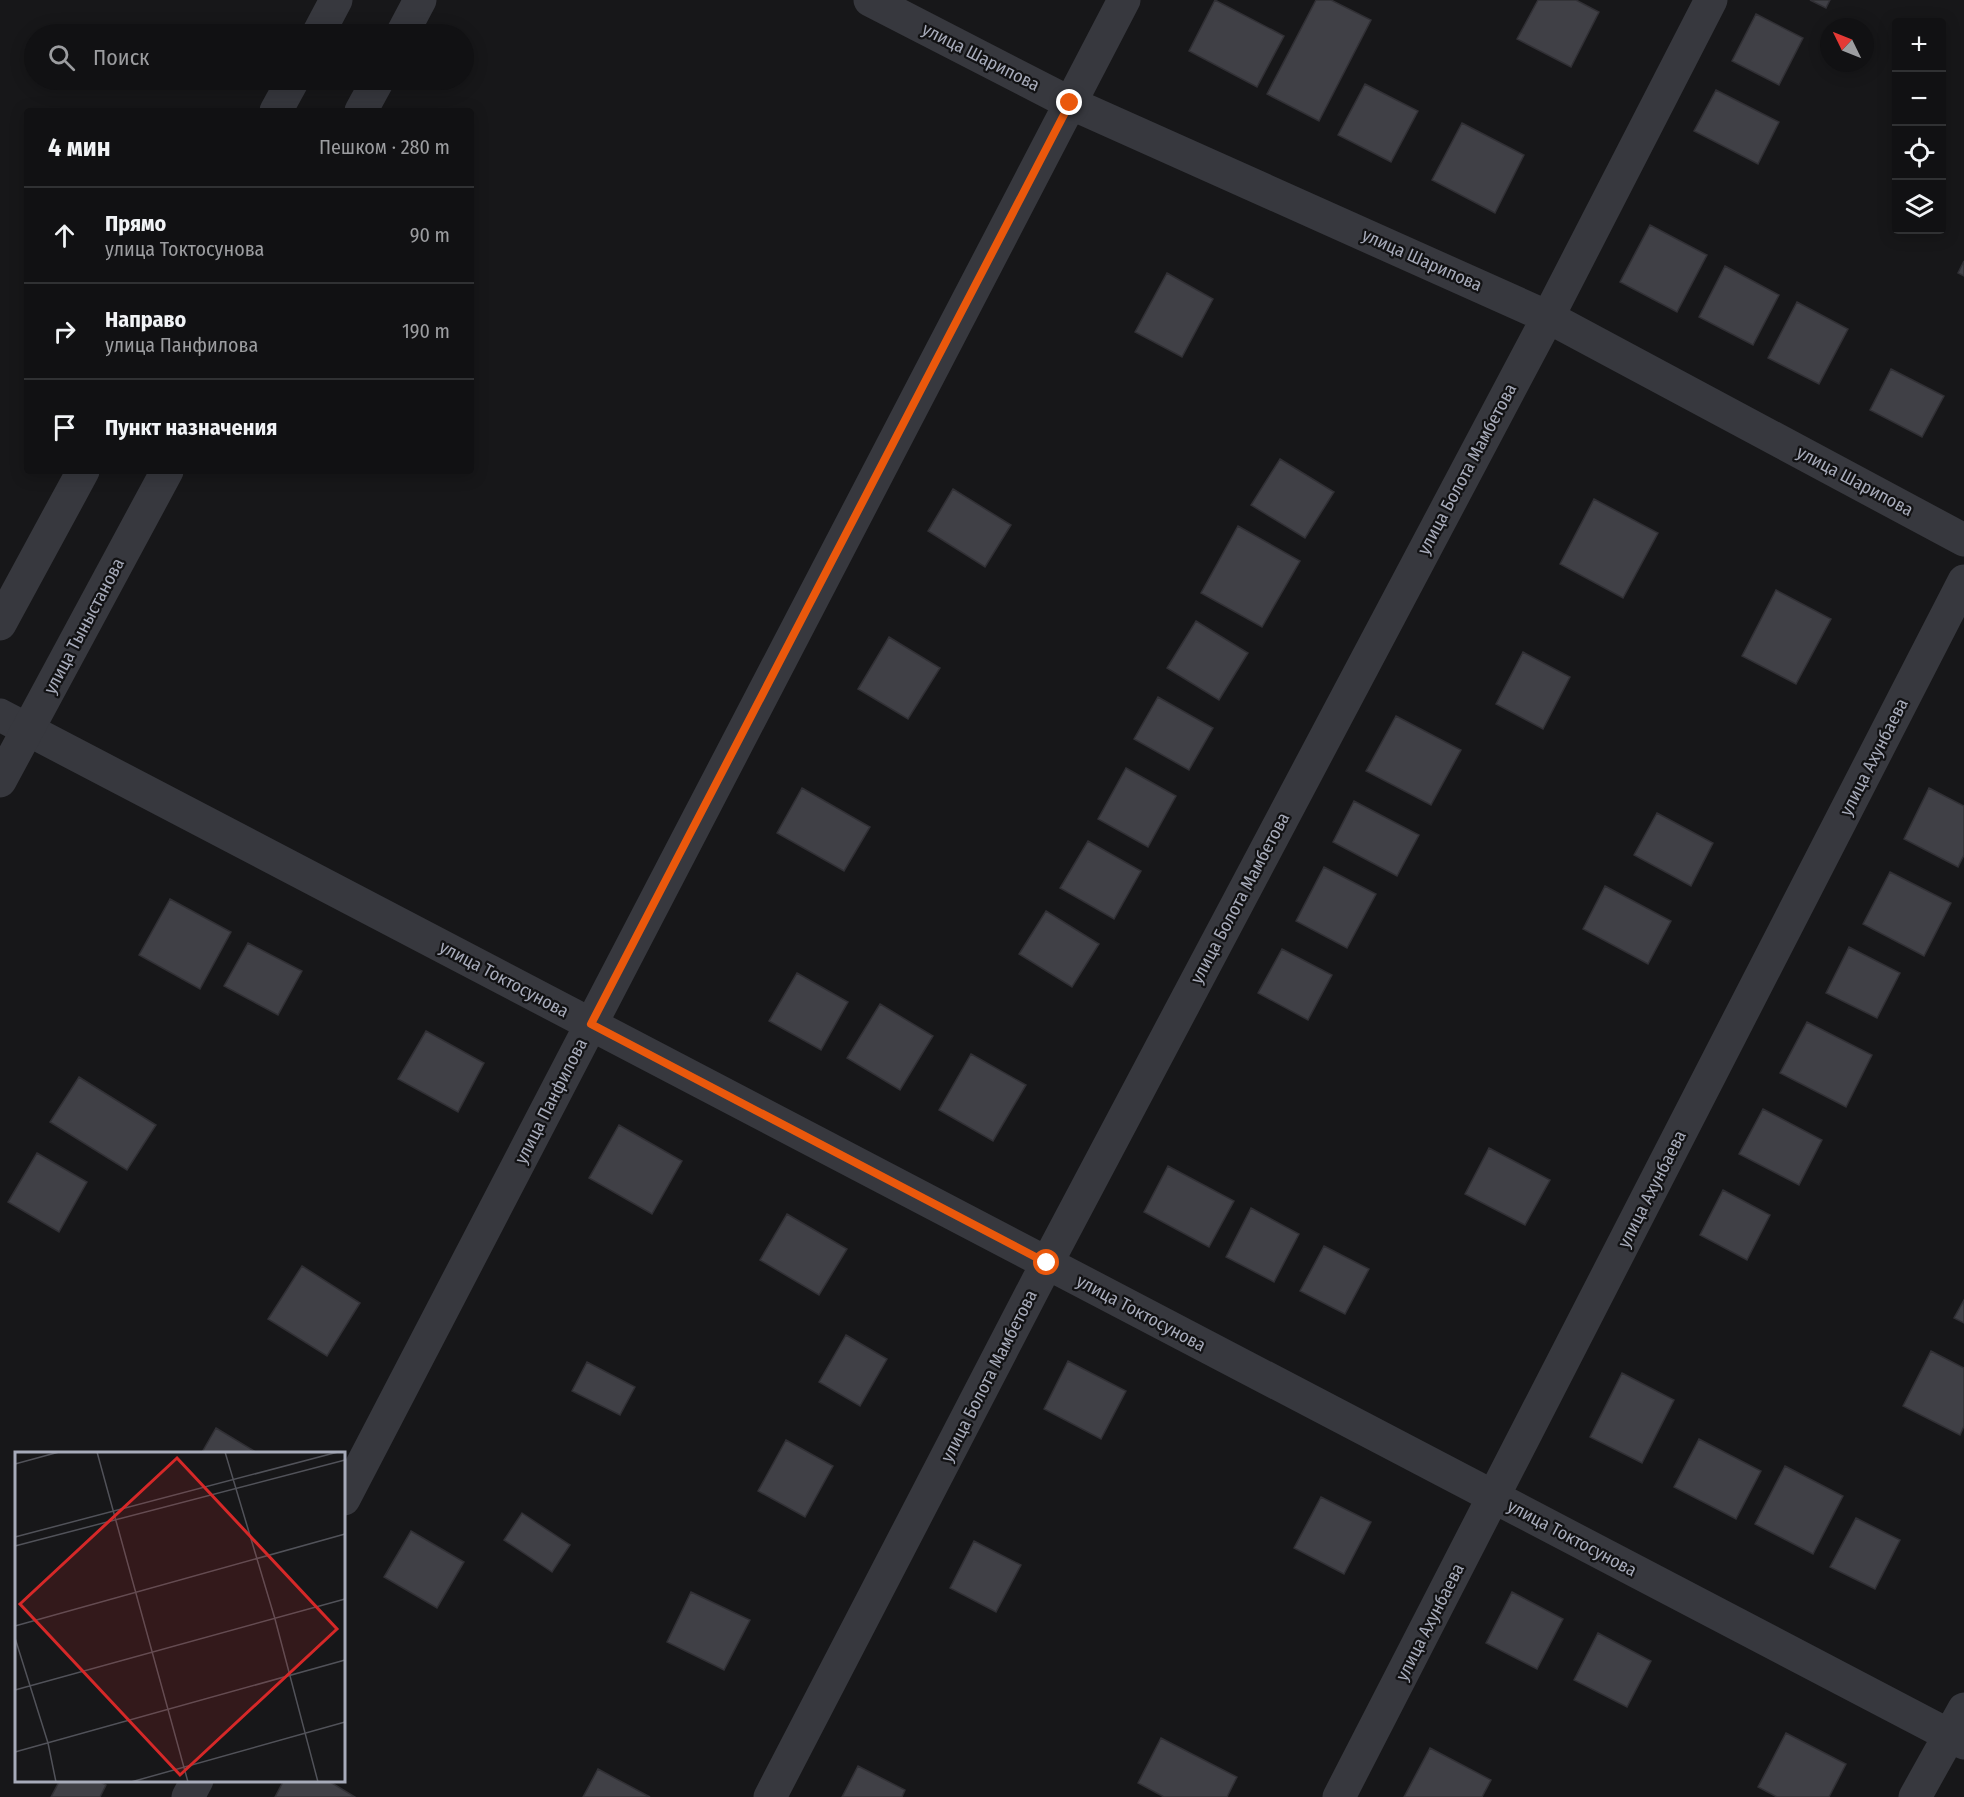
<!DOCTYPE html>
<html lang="ru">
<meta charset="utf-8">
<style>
:root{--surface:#111113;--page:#1a1a1c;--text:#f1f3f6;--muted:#9c9da0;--line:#303133}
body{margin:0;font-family:"Fira Sans Condensed",sans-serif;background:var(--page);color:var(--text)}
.controls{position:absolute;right:18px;top:18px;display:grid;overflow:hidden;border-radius:6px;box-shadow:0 3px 15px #0003}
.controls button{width:54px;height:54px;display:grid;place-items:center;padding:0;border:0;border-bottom:2px solid var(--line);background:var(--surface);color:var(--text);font:30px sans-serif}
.compass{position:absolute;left:1820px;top:18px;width:54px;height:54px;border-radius:50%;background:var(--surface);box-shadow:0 3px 15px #0003;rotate:313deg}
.stop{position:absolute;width:18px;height:18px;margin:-14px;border:4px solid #ea580c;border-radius:50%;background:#fff}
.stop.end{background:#ea580c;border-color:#fff;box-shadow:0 2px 6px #0008}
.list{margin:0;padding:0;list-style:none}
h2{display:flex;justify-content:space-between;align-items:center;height:78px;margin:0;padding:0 24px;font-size:26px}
h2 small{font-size:20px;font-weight:400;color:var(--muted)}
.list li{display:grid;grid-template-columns:39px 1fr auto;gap:18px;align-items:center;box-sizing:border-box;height:96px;padding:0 24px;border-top:2px solid var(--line)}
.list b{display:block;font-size:22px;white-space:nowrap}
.list p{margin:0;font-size:20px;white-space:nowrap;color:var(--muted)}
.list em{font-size:20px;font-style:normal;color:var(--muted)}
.icon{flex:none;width:33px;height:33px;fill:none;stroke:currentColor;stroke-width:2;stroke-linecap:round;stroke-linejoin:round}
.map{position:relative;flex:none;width:1964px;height:1797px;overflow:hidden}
.search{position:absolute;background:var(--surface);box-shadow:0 3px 15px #0003;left:24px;top:24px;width:450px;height:66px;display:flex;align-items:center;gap:15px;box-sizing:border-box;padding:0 21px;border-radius:33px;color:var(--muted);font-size:22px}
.panel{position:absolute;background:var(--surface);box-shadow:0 3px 15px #0003;left:24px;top:108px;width:450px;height:366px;border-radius:6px}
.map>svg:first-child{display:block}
</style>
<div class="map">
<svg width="1964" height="1797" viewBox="0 0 1964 1797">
<rect width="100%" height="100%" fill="#171719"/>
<path fill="#404046" stroke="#313035" stroke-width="1.5" d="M 1215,0 L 1284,36 L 1257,87 L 1189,51 Z
M 1316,0 L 1331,0 L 1371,20 L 1319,121 L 1267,94 Z
M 1538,0 L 1576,0 L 1599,12 L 1571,67 L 1517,39 Z
M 1810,0 L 1830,0 L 1826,8 Z
M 1756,14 L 1803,38 L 1779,85 L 1732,61 Z
M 1365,84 L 1418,111 L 1391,162 L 1338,135 Z
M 1716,90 L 1779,122 L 1758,164 L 1694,131 Z
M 1462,123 L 1524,155 L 1495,213 L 1432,180 Z
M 1650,225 L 1707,255 L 1677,312 L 1620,282 Z
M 1964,261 L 1964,276 L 1958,273 Z
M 1725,266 L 1779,295 L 1753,345 L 1699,317 Z
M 1167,273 L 1213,299 L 1182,357 L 1135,332 Z
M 1797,302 L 1848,329 L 1819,384 L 1768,358 Z
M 1891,369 L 1944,396 L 1922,437 L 1870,410 Z
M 1280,459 L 1334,492 L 1305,538 L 1251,505 Z
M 953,489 L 1011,525 L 985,567 L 928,531 Z
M 1594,499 L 1658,533 L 1623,598 L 1560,564 Z
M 1238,526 L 1300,561 L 1262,627 L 1201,593 Z
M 1776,590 L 1831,619 L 1796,684 L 1742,656 Z
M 1196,621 L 1248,653 L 1219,700 L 1167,668 Z
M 889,637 L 940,668 L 908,719 L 858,689 Z
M 1523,652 L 1570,677 L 1543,729 L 1496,704 Z
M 1158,697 L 1213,728 L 1189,770 L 1134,739 Z
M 1396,716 L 1461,750 L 1431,805 L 1366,771 Z
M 1126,768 L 1176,796 L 1148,847 L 1098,819 Z
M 802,788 L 870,827 L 844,871 L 777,833 Z
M 1929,788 L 1964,806 L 1964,855 L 1958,867 L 1904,839 Z
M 1354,801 L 1419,835 L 1397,876 L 1333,842 Z
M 1657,813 L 1713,843 L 1691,886 L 1634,855 Z
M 1088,841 L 1141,871 L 1114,919 L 1060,888 Z
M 1324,867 L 1376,894 L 1347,948 L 1296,921 Z
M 1890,872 L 1951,903 L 1924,956 L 1863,924 Z
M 1605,886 L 1671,921 L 1648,964 L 1583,929 Z
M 170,899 L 231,932 L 200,989 L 139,955 Z
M 1046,911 L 1099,944 L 1072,987 L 1019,954 Z
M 248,943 L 302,971 L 278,1015 L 224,986 Z
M 1849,947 L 1900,973 L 1877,1018 L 1826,993 Z
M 1282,949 L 1332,975 L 1308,1020 L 1258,993 Z
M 797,973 L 848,1002 L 821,1050 L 769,1021 Z
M 880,1004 L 933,1036 L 900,1090 L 847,1058 Z
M 1807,1022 L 1872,1055 L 1846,1107 L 1780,1073 Z
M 426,1031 L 484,1063 L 458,1112 L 398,1079 Z
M 971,1054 L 1026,1085 L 993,1141 L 939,1110 Z
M 79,1077 L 156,1125 L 127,1170 L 50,1122 Z
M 1763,1109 L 1822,1140 L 1799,1185 L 1739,1154 Z
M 619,1125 L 682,1161 L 652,1214 L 589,1178 Z
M 1489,1148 L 1550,1180 L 1525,1225 L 1465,1194 Z
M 37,1153 L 87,1182 L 59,1232 L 8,1202 Z
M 1168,1166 L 1234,1201 L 1209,1247 L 1144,1212 Z
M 1723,1190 L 1770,1215 L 1747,1260 L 1700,1235 Z
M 1251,1208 L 1299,1234 L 1274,1282 L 1226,1257 Z
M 787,1214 L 847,1249 L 819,1295 L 760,1260 Z
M 1324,1246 L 1369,1269 L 1345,1314 L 1300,1291 Z
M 302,1266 L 360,1303 L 327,1356 L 268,1319 Z
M 1964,1300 L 1964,1323 L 1954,1318 Z
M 846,1335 L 887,1359 L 860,1406 L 819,1382 Z
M 1931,1351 L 1964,1368 L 1964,1426 L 1960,1435 L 1903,1406 Z
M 1068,1361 L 1126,1391 L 1101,1439 L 1044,1409 Z
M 587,1362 L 635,1387 L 620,1415 L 572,1391 Z
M 1622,1373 L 1674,1400 L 1642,1463 L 1590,1437 Z
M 216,1428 L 259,1454 L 201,1454 Z
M 1699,1439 L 1761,1471 L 1736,1519 L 1674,1487 Z
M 786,1440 L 833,1466 L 805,1517 L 758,1491 Z
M 1785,1466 L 1843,1496 L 1813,1554 L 1755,1524 Z
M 1321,1497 L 1371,1522 L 1344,1574 L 1294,1548 Z
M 522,1513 L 570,1545 L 552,1572 L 504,1540 Z
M 1856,1518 L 1900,1540 L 1875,1589 L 1830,1567 Z
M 411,1531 L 464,1562 L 437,1608 L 384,1577 Z
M 974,1541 L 1021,1565 L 996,1612 L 950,1588 Z
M 691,1592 L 750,1620 L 724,1670 L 667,1642 Z
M 1512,1592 L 1563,1619 L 1537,1669 L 1486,1643 Z
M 1598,1633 L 1651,1661 L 1627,1707 L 1574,1680 Z
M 1786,1733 L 1846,1764 L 1829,1797 L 1777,1797 L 1758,1787 Z
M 1161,1738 L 1237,1777 L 1227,1797 L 1164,1797 L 1138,1783 Z
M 1430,1748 L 1491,1780 L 1482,1797 L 1404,1797 Z
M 858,1766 L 905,1790 L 902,1797 L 842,1797 Z
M 598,1769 L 650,1797 L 583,1797 Z
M 60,1780 L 97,1780 L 106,1785 L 100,1797 L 51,1797 Z
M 284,1780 L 327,1780 L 355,1797 L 275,1797 Z"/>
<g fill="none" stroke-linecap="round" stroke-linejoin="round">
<path stroke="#37383e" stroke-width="33" d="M 870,0 L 1070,103 L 1548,317 L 1964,540
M 0,715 L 1964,1743
M 344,1499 L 1124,0
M 188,1797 L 197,1780
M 770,1797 L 1047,1263 L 1548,317 L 1711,0
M 1339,1797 L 1964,581
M 1915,1797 L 1964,1709"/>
<path stroke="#37383e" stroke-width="33" d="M 318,34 L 336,0
M 402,34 L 420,0
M 276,111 L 293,80
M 361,111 L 378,80
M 0,624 L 83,471
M 0,781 L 167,471"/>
</g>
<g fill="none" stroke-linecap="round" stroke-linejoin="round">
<path stroke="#ea580c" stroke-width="8" d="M 1047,1263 L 591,1024 L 1070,103"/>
</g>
<g text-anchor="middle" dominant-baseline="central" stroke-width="4.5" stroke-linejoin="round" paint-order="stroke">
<g font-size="18" fill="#a7abba" stroke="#121214">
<text transform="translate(981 57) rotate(27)">улица Шарипова</text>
<text transform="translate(1422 260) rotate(24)">улица Шарипова</text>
<text transform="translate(1467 469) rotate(-62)">улица Болота Мамбетова</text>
<text transform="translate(1855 481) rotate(28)">улица Шарипова</text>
<text transform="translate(84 626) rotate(-62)">улица Тыныстанова</text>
<text transform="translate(1874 757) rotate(-63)">улица Ахунбаева</text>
<text transform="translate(1240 898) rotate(-62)">улица Болота Мамбетова</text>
<text transform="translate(504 979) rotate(28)">улица Токтосунова</text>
<text transform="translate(551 1101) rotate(-63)">улица Панфилова</text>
<text transform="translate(1652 1189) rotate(-63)">улица Ахунбаева</text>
<text transform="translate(1141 1313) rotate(28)">улица Токтосунова</text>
<text transform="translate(989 1376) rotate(-63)">улица Болота Мамбетова</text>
<text transform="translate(1572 1538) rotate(28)">улица Токтосунова</text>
<text transform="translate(1430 1622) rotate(-63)">улица Ахунбаева</text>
</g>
</g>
<g transform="translate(15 1452)">
<rect width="330" height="330" fill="#171719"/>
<path fill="none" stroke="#515259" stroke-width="1.5" d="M 82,0 L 173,330M 210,0 L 260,167 L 303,330M 0,12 L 44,0M 0,85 L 323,0M 0,94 L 330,8M 0,174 L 330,82M 0,186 L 33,291 L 41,330M 0,238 L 330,147M 0,300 L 330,208M 116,330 L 330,270"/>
<path fill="#d62828" fill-opacity="0.15" stroke="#d62828" stroke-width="3" d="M 162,6 L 322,177 L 165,323 L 5,152 Z"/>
<rect width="330" height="330" fill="none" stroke="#a7abba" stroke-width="3"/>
</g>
</svg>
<div class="controls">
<button>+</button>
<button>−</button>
<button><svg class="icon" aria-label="locate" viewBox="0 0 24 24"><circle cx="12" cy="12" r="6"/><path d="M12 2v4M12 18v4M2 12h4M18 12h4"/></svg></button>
<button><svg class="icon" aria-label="layers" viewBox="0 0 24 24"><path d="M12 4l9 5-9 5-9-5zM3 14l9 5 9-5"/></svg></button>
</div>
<svg class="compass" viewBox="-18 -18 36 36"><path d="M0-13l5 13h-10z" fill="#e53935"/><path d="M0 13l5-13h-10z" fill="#9c9da0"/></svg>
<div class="stop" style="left:1047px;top:1263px"></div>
<div class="stop end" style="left:1070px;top:103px"></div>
<div class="search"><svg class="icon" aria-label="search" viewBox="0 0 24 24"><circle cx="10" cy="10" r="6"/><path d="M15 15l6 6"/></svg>Поиск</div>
<section class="panel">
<h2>4 мин<small>Пешком · 280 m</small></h2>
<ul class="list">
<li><svg class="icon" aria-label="ahead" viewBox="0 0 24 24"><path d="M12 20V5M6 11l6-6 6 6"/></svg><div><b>Прямо</b><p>улица Токтосунова</p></div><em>90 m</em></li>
<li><svg class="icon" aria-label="right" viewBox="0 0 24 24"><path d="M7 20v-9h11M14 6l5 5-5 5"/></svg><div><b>Направо</b><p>улица Панфилова</p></div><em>190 m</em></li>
<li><svg class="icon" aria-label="arrive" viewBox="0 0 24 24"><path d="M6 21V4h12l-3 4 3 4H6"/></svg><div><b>Пункт назначения</b></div></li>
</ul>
</section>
</div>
